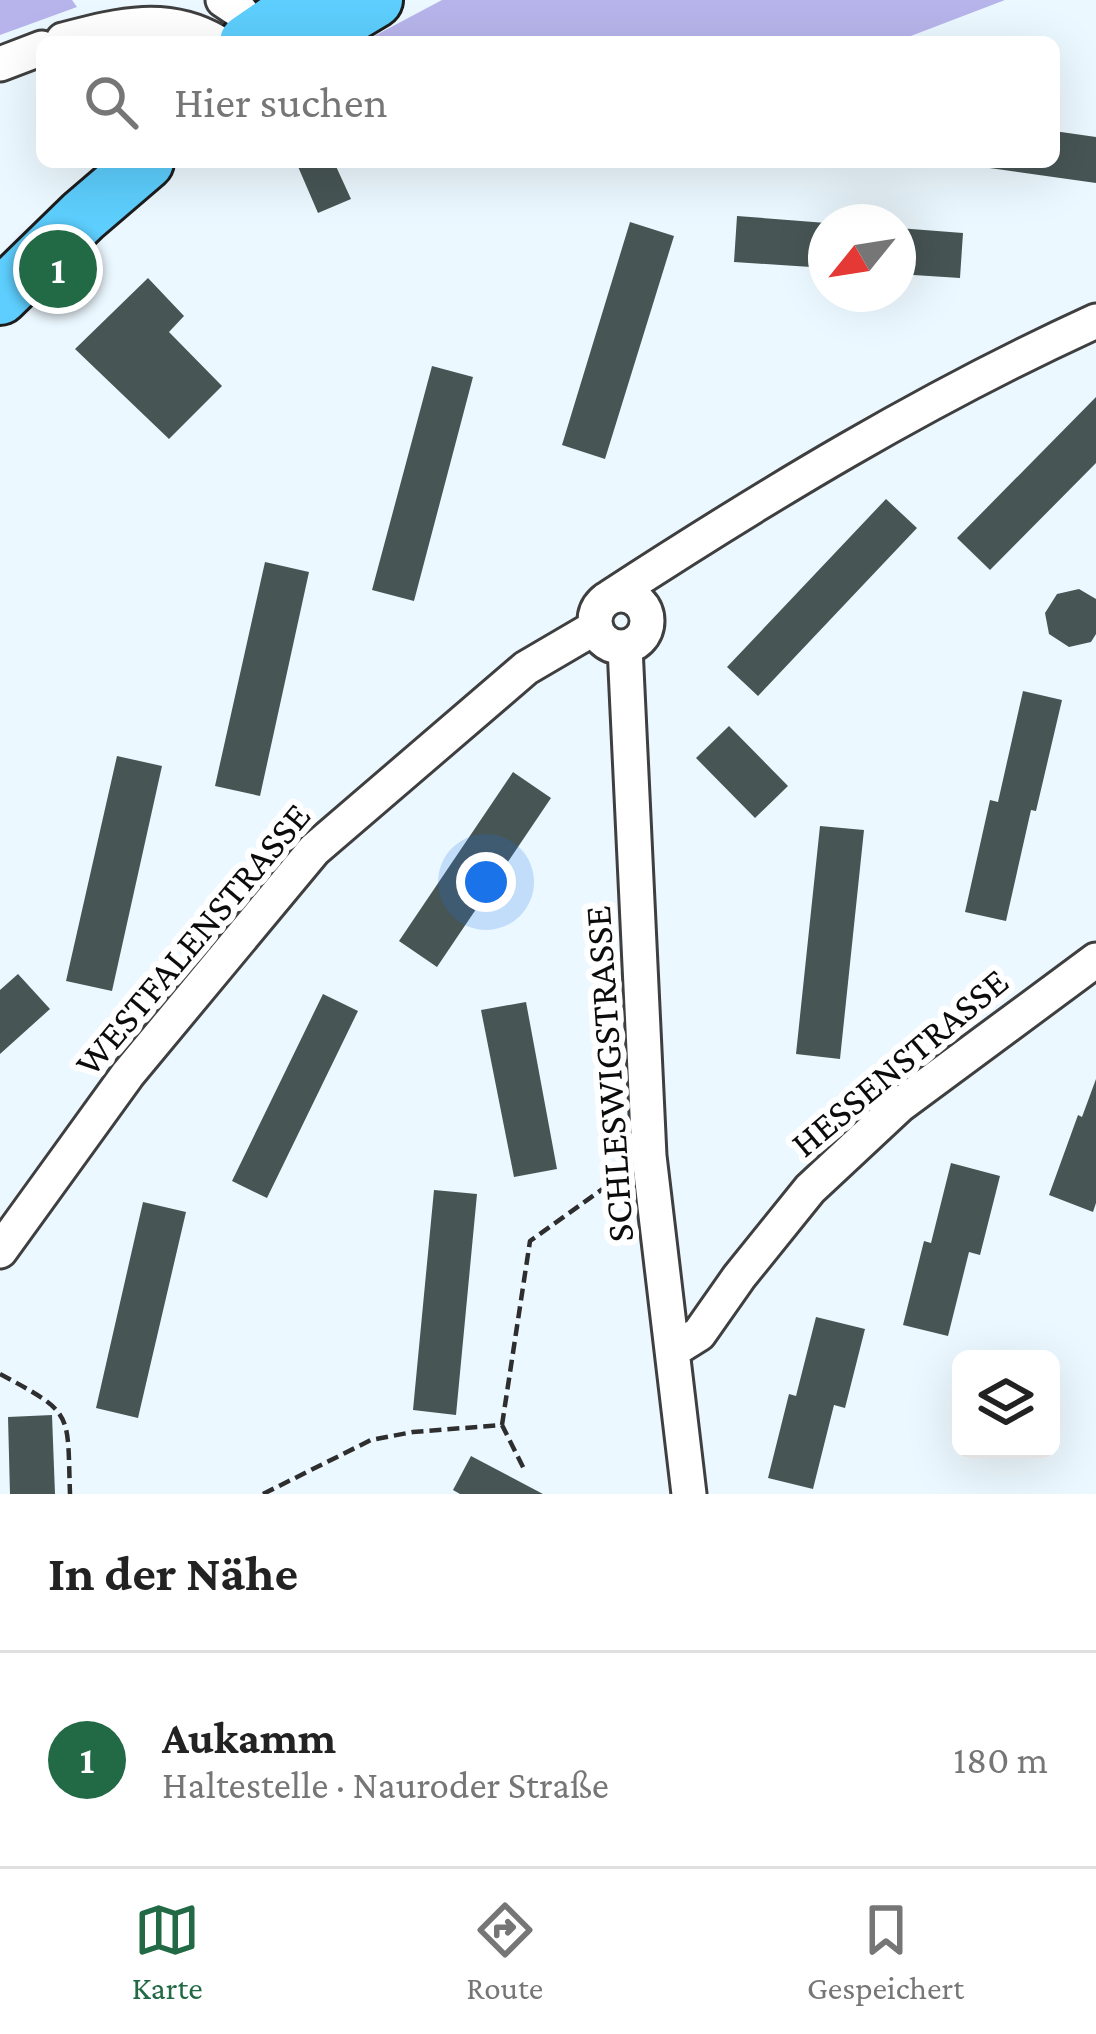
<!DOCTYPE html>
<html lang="de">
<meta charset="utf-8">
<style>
:root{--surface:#fff;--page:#f2f2f2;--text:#222;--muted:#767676;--line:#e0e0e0;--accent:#216a45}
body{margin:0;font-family:"Crimson Pro",serif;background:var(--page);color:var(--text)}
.controls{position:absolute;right:36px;bottom:36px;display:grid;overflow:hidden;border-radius:18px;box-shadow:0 12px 48px #0002}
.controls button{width:108px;height:108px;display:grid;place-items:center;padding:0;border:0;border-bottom:3px solid var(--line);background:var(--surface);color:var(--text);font:60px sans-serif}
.compass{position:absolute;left:808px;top:204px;width:108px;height:108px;border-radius:50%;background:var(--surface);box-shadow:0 12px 48px #0002;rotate:240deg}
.you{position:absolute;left:486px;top:882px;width:42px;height:42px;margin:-30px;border:9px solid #fff;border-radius:50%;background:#1a73e8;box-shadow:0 0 0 18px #1a73e833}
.badge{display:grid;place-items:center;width:78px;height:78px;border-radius:50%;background:var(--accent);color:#fff;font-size:39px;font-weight:700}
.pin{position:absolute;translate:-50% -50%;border:6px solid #fff;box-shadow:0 3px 12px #0006}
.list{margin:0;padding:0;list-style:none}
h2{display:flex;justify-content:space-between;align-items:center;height:156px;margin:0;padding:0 48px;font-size:51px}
h2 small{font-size:39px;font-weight:400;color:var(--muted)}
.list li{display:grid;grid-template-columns:78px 1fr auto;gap:36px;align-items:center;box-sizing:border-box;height:216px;padding:0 48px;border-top:3px solid var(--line)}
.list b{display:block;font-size:45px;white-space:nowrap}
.list p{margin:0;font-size:39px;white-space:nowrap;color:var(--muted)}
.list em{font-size:39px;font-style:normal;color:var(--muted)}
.icon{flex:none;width:66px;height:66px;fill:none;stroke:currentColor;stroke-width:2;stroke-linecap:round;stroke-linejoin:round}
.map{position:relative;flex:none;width:1096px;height:1494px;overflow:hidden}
.search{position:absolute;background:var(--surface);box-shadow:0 12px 48px #0002;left:36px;right:36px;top:36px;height:132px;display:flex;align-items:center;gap:30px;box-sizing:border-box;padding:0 42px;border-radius:18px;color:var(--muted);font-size:45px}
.sheet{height:372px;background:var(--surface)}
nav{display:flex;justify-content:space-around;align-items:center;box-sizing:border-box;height:168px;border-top:3px solid var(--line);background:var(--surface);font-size:33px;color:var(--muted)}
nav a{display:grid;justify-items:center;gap:6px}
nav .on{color:var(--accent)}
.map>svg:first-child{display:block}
</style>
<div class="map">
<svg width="1096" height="1494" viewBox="0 0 1096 1494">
<rect width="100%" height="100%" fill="#ecf8ff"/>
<path fill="#b6b4ea" d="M 0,0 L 72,0 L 77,7 L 0,35 Z
M 442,0 L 1005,0 L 895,42 L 363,42 Z"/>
<path fill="#485555" d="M 1054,131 L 1096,137 L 1096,183 L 968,165 L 1054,162 Z
M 296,162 L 334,162 L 351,199 L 318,213 Z
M 737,216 L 826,223 L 826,268 L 734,262 Z
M 630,222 L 674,236 L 605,459 L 562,445 Z
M 898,228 L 963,233 L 960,278 L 898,274 Z
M 148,278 L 184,316 L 169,332 L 222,386 L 169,439 L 75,349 Z
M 432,366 L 473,377 L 414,601 L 372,590 Z
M 1096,397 L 1096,463 L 990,570 L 957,538 Z
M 886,499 L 917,528 L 758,696 L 727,667 Z
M 265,562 L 309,572 L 260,796 L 215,786 Z
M 1079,589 L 1096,599 L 1096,634 L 1091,642 L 1069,647 L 1049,634 L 1045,613 L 1057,594 Z
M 1023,691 L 1062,700 L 1036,811 L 1031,810 L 1006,921 L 965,912 L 990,800 L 998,802 Z
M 729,726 L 788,786 L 755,818 L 696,758 Z
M 117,756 L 162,766 L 112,991 L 66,981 Z
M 513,772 L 551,798 L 437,967 L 399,941 Z
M 820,826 L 864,830 L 840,1059 L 796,1054 Z
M 18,974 L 50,1009 L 0,1054 L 0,990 Z
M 323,994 L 358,1011 L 267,1198 L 232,1181 Z
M 526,1002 L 557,1169 L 514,1177 L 481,1010 Z
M 1096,1079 L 1096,1203 L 1093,1212 L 1049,1195 L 1078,1115 L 1082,1117 Z
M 951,1163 L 1000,1176 L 980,1255 L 969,1252 L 948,1336 L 903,1325 L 924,1241 L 931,1243 Z
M 434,1190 L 477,1194 L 456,1415 L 413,1410 Z
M 143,1202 L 186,1212 L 138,1418 L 96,1408 Z
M 816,1317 L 865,1329 L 845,1408 L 834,1405 L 813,1489 L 768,1478 L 789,1394 L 796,1396 Z
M 52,1415 L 55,1494 L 10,1494 L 8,1417 Z
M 471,1456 L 543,1494 L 460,1494 L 453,1490 Z"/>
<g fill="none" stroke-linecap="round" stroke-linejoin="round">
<defs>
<path id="street" d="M 223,0 L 241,12 L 262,42
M 63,40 C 117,26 166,12 217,42
M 0,64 L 42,48
M595 621a26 26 0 1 1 52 0a26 26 0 1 1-52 0Z
M 610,597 C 767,495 925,399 1096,321
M 625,647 L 649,1156 L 689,1494
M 0,1251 L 128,1074 L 314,850 L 526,668 L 596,627
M 675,1349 L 699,1334 L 739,1277 L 810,1189 L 900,1105 L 1096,960"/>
<path id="primary" d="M 247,42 L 308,0
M 305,42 L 375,0
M 0,297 L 83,216 L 146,162"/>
</defs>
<use href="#street" stroke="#3f3f3f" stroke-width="39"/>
<use href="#primary" stroke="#1d1d1d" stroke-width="60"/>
<path stroke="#2e2e2e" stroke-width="4.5" stroke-dasharray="12 6" stroke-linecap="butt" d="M 0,1374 C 75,1414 67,1412 70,1494
M 502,1425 L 530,1241 L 618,1178
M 263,1494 L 371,1440 L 413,1432 L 502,1425 L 524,1469"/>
<use href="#street" stroke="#fff" stroke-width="33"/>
<use href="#primary" stroke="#5dcefd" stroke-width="54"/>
</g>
<g text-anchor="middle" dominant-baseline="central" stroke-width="12" stroke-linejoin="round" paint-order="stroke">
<g font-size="39" fill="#0c0c0c" stroke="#fff">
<text transform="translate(192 939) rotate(-50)">WESTFALENSTRASSE</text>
<text transform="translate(899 1062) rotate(-40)">HESSENSTRASSE</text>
<text transform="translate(608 1074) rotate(-94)">SCHLESWIGSTRASSE</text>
</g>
</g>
</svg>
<div class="controls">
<button><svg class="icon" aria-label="layers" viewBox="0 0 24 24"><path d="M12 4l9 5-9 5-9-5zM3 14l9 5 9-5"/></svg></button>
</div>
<svg class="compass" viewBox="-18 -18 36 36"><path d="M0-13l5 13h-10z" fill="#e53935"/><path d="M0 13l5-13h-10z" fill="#767676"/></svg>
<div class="you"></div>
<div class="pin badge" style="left:58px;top:269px">1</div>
<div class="search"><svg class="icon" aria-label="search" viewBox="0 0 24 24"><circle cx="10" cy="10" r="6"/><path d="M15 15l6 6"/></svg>Hier suchen</div>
</div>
<section class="sheet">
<h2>In der Nähe<small></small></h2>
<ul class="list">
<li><span class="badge">1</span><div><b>Aukamm</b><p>Haltestelle · Nauroder Straße</p></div><em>180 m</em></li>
</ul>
</section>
<nav>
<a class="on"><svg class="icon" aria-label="map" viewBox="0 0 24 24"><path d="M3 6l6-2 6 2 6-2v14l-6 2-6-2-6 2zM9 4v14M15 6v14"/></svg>Karte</a>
<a><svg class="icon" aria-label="directions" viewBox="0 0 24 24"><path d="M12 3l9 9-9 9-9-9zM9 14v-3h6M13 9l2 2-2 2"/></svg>Route</a>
<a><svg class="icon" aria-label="saved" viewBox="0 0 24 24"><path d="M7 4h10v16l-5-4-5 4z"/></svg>Gespeichert</a>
</nav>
